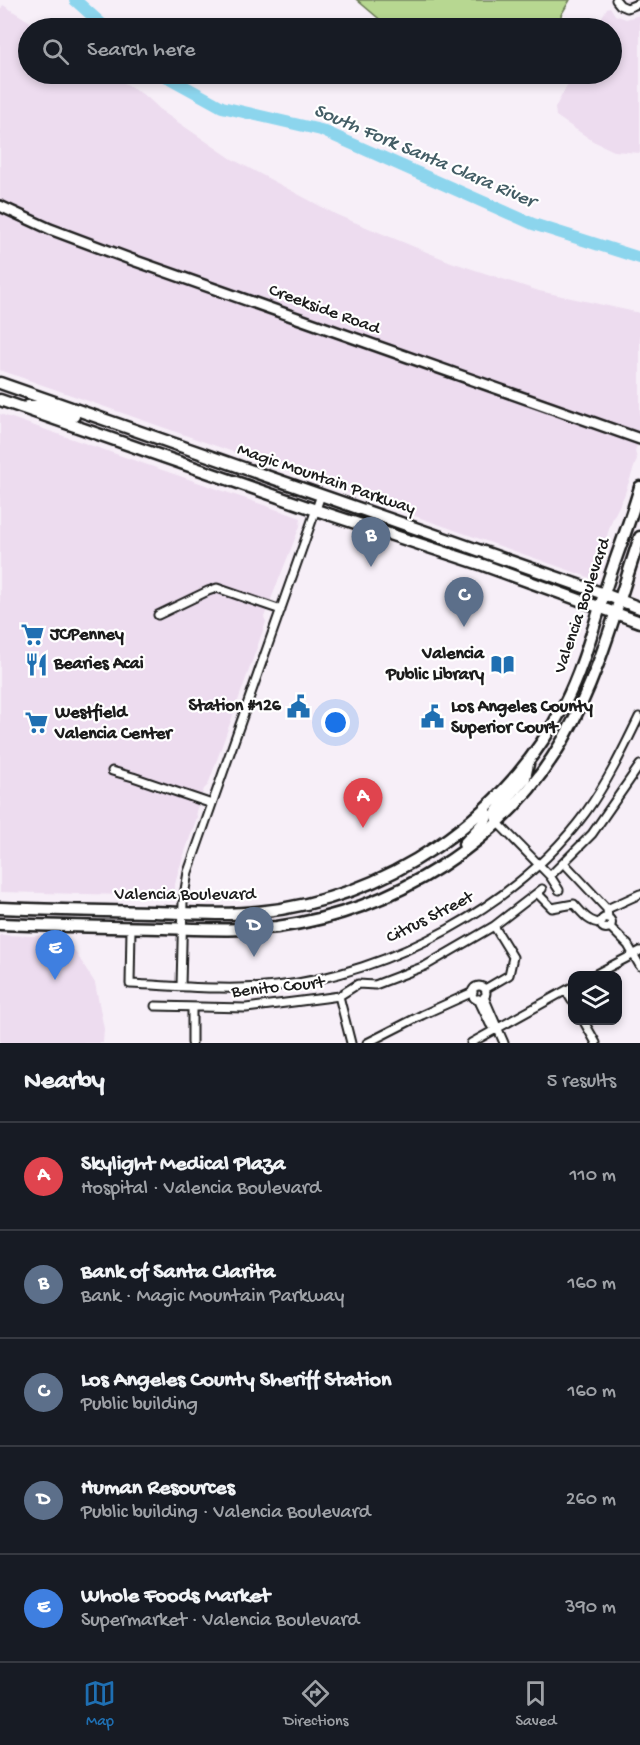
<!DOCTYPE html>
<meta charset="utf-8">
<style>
:root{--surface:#171b24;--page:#242831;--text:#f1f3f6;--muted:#9ea1a6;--line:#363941;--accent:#1f6fb2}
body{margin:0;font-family:"Gochi Hand",sans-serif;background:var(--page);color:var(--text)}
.controls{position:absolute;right:18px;bottom:18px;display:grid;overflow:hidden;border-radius:12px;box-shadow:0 3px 9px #0003}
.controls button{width:54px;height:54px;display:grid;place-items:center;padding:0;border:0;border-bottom:2px solid var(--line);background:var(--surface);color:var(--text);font:30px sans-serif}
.you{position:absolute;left:336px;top:723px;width:21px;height:21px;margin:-15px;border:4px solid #fff;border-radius:50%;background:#1a73e8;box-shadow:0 0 0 9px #1a73e833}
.badge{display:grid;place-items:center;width:39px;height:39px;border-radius:50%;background:var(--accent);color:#fff;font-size:20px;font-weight:700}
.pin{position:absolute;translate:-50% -50px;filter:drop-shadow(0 2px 3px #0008)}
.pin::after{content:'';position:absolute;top:32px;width:21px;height:18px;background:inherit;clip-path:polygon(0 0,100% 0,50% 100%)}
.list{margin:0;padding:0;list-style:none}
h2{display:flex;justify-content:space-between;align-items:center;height:78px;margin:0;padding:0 24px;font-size:26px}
h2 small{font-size:20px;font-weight:400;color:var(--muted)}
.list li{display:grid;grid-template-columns:39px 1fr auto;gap:18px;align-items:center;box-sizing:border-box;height:108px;padding:0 24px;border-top:2px solid var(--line)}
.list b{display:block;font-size:22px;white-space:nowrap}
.list p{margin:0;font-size:20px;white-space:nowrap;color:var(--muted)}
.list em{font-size:20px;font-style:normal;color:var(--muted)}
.icon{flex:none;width:33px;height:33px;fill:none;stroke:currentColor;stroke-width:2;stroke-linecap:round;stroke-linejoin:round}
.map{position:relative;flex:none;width:640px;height:1043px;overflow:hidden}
.search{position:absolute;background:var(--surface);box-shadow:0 3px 9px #0003;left:18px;right:18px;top:18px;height:66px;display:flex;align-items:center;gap:15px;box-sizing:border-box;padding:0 21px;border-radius:33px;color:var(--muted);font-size:22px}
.sheet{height:618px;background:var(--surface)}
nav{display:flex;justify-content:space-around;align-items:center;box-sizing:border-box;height:84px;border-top:2px solid var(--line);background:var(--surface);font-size:16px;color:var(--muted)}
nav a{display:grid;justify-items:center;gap:3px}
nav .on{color:var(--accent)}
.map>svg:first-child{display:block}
</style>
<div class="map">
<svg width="640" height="1043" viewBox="0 0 640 1043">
<rect width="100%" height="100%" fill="#f7eff8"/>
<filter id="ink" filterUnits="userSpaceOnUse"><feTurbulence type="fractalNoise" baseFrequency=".0167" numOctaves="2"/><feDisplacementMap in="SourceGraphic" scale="12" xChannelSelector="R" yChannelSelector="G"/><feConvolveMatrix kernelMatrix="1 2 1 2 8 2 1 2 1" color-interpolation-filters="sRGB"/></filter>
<g filter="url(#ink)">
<path fill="#eddcef" d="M 3,5 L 40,28 L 28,28 L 28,74 L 110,74 L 147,97 L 163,112 L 232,159 L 337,215 L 451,262 L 539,291 L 640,313 L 640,437 L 635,451 L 637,459 L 624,496 L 612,520 L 595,573 L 591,578 L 0,370 L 0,10 Z
M 610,7 L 615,15 L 626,19 L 640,15 L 640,153 L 614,151 L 593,141 L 556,116 L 555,108 L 573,74 L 612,74 L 612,28 L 596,28 L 607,8 Z
M 0,414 L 301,518 L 300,526 L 264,617 L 266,622 L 208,785 L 204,789 L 196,811 L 197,817 L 178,872 L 173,893 L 169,896 L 0,892 Z
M 0,935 L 66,937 L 95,983 L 104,1029 L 103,1043 L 0,1043 Z"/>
<path fill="#b7d791" stroke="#6a7a56" stroke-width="1.5" d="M 357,0 L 570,0 L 561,15 L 562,24 L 560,28 L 390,28 Z"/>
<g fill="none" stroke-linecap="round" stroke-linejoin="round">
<path stroke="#8cd5ed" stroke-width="12" d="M 75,0 L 106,28
M 162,74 L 222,107 L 321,130 L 533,224 L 640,258"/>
<defs>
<path id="street" d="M 616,0 L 620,5 L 627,8 L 640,3
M 158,615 L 208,591 L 217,588 L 281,610
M 112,771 L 133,777 L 212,804
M 497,822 L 550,876 L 559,890
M 565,864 L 607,909 L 608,918
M 550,876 L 592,834 L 640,765
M 537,893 L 552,908 L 574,904 C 582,913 589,923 601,923
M 607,909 L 640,894
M600.5 923a5.5 5.5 0 1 1 11 0a5.5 5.5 0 1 1-11 0Z
M 610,927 L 628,945 L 640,966
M 131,928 L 130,984 C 178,986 227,991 276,986 C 389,974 518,905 586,812 C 607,783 623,750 639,717
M 594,975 L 640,951
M 181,986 L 183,902 L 188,872 L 321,495
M472 993a7 7 0 1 1 14 0a7 7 0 1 1-14 0Z
M 485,989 L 509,975 L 513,957 L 494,926
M 566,991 L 572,1001
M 339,996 L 351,1043
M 484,997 L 504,1043
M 478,999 L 490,1024 L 497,1029
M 155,1006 L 246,1008 L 325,998 L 339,996 L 358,984 L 375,985 L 425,966 L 494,926 L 542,889
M 583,1020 L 596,1043
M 192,1043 L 192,1008
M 367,1043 L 422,1015 L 473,992
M 471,1043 L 572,987"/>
<path id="secondary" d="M 0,206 L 50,229 L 130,259 L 640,439"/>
<path id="primary" d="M 0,383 L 604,594 L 640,608
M 0,400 L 316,510 L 483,565 L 640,622
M 28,406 L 42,406 L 74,416
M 497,822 L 497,811 L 525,778 L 528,764
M 464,844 L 485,821 L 487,817 L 486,808
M 0,908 C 51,910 103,911 154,912 C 188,913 224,916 258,912 C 387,899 504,819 564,705 C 582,670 592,632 604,594 C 615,558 630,523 640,487
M 0,924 C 54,926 109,927 163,928 C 201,929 239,931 277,927 C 393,911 504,843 563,740 C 599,677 617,605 640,537"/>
</defs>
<use href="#street" stroke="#1c1c1c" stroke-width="11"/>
<use href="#secondary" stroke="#1c1c1c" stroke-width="14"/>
<use href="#primary" stroke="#1c1c1c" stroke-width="15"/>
<use href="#street" stroke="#fff" stroke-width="7"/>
<use href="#secondary" stroke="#fff" stroke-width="9"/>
<use href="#primary" stroke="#fff" stroke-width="10"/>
</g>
</g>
<defs>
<symbol id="supermarket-bare" viewBox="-9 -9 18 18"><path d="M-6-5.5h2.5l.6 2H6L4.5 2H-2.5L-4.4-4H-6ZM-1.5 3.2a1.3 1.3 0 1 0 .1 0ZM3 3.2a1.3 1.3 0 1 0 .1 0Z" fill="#1f6fb2" stroke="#fff" stroke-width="2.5" paint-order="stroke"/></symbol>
<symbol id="restaurant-bare" viewBox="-9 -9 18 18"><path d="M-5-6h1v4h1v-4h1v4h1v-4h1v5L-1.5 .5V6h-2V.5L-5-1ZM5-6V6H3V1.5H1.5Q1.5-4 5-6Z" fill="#1f6fb2" stroke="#fff" stroke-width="2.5" paint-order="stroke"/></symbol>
<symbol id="library-bare" viewBox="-9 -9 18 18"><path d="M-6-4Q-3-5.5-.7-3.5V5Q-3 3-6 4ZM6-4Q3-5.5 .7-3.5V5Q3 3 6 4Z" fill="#1f6fb2" stroke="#fff" stroke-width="2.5" paint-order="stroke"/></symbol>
<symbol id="civic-bare" viewBox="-9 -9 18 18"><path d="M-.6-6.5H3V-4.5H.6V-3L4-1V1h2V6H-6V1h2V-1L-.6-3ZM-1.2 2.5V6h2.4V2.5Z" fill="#1f6fb2" stroke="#fff" stroke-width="2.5" paint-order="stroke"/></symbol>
</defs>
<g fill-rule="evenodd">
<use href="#supermarket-bare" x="16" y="618" width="33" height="33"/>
<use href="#restaurant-bare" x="20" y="648" width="33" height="33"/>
<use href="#library-bare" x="486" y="648" width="33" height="33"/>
<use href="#civic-bare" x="282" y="690" width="33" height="33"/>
<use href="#civic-bare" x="416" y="700" width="33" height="33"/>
<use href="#supermarket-bare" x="20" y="706" width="33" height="33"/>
</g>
<g text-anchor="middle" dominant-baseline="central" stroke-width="4.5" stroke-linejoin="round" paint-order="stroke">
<g font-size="18" fill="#1c1c1c" stroke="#fff">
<text transform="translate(324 310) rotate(20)">Creekside Road</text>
<text transform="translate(326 480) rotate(19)">Magic Mountain Parkway</text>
<text transform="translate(583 606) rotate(-71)">Valencia Boulevard</text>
<text x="185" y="895">Valencia Boulevard</text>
<text transform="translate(430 918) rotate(-27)">Citrus Street</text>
<text transform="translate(278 988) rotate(-6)">Benito Court</text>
</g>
<g font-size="18" font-weight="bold" fill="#1c1c1c" stroke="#fff" text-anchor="start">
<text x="50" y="635">JCPenney</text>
<text x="484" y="654" text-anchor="end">Valencia<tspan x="484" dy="21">Public Library</tspan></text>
<text x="54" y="664">Bearies Acai</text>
<text x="281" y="706" text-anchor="end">Station #126</text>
<text x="451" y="707">Los Angeles County<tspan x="451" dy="21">Superior Court</tspan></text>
<text x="55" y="713">Westfield<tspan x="55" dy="21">Valencia Center</tspan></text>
</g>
<g font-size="20" font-style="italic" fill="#435d65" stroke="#fff">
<text transform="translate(424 157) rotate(23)">South Fork Santa Clara River</text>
</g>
</g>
</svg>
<div class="controls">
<button><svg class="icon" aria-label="layers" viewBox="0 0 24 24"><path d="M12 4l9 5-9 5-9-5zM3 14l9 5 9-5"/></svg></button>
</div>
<div class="you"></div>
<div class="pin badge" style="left:363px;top:828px;background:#e0444e">A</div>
<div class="pin badge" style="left:371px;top:567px;background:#5c6f8a">B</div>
<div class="pin badge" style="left:464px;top:627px;background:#5c6f8a">C</div>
<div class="pin badge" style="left:254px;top:957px;background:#5c6f8a">D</div>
<div class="pin badge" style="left:55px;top:980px;background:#3f7fe0">E</div>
<div class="search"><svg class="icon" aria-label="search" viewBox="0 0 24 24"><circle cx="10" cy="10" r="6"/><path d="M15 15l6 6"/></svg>Search here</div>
</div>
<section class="sheet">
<h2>Nearby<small>5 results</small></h2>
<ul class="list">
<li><span class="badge" style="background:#e0444e">A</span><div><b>Skylight Medical Plaza</b><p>Hospital · Valencia Boulevard</p></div><em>110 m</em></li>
<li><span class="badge" style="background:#5c6f8a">B</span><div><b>Bank of Santa Clarita</b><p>Bank · Magic Mountain Parkway</p></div><em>160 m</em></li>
<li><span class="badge" style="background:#5c6f8a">C</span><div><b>Los Angeles County Sheriff Station</b><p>Public building</p></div><em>160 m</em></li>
<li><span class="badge" style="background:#5c6f8a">D</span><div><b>Human Resources</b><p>Public building · Valencia Boulevard</p></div><em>260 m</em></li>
<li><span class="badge" style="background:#3f7fe0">E</span><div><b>Whole Foods Market</b><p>Supermarket · Valencia Boulevard</p></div><em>390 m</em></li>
</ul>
</section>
<nav>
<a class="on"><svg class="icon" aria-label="map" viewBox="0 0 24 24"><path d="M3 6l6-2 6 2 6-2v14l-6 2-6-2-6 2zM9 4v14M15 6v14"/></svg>Map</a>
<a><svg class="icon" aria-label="directions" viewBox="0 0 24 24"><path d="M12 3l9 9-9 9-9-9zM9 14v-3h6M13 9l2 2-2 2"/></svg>Directions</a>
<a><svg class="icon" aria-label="saved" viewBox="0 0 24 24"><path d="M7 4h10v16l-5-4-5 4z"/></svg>Saved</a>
</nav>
